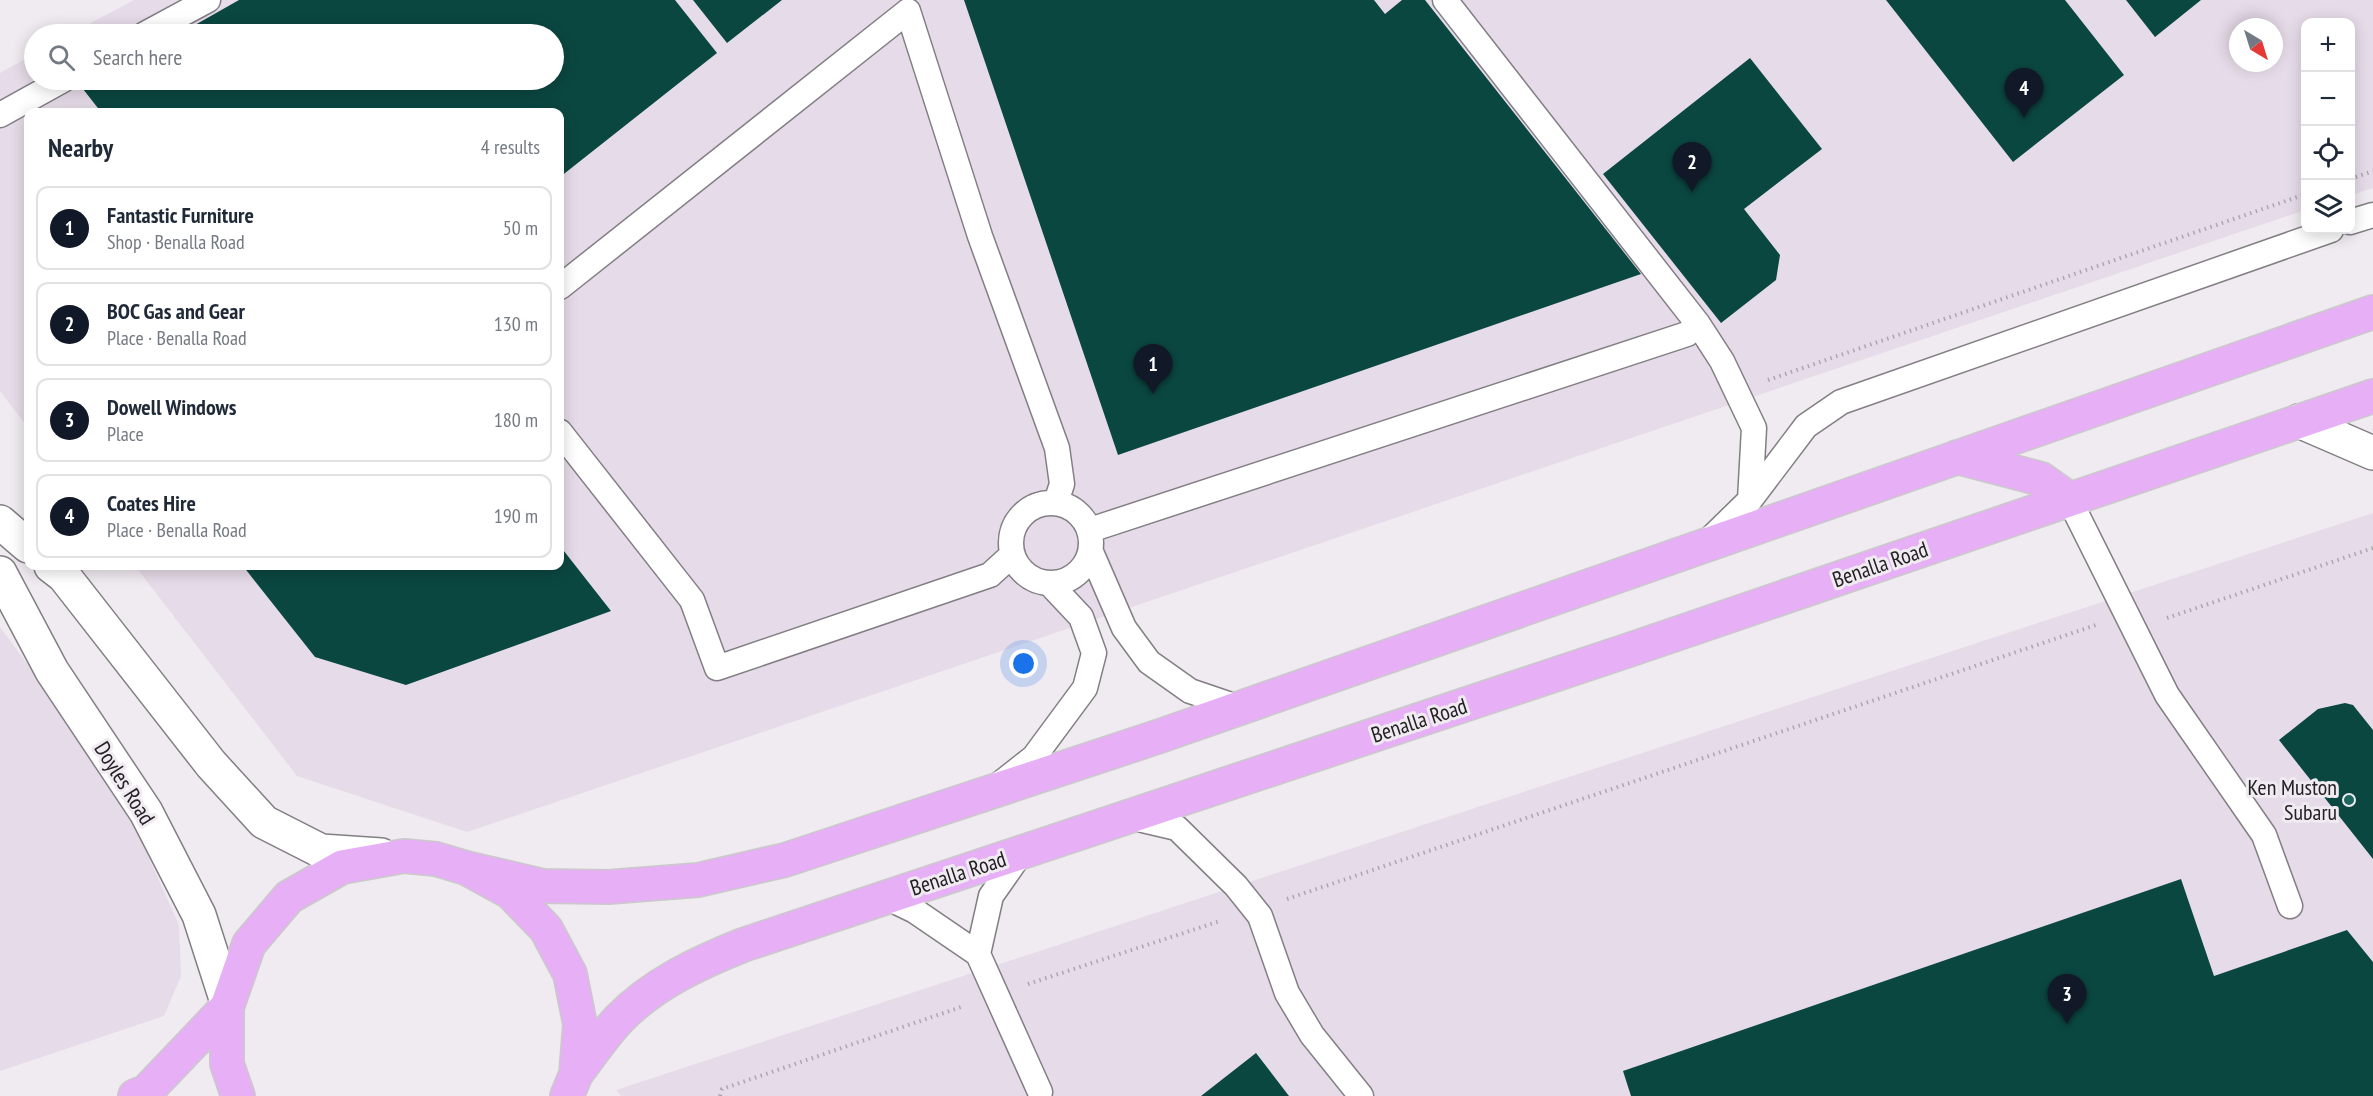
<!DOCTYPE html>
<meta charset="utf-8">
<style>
:root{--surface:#fff;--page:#f2f2f3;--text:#1f2937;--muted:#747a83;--line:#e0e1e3;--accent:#111827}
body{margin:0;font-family:"PT Sans Narrow",sans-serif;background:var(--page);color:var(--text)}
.controls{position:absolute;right:18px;top:18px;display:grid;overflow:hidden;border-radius:12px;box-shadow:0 3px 15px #0003}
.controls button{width:54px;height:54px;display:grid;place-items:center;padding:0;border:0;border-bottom:2px solid var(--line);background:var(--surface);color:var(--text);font:30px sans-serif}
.compass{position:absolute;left:2229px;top:18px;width:54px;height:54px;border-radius:50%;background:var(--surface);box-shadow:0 3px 15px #0003;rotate:142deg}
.you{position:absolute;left:1024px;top:664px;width:21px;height:21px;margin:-15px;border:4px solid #fff;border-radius:50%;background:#1a73e8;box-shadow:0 0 0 9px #1a73e833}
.badge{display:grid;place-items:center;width:39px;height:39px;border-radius:50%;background:var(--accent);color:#fff;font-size:20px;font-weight:700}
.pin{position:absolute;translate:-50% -50px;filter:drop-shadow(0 2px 3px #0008)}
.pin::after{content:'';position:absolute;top:32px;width:21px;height:18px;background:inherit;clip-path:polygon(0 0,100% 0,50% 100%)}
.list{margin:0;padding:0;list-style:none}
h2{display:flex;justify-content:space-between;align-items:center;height:78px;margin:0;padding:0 24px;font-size:26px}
h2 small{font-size:20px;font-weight:400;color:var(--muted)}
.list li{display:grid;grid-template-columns:39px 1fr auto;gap:18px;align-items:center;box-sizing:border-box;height:84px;margin:0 12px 12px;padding:0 12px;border:2px solid var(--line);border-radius:12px}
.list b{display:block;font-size:22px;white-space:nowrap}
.list p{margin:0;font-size:20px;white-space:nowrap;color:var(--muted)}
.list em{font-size:20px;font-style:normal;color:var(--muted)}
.icon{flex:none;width:33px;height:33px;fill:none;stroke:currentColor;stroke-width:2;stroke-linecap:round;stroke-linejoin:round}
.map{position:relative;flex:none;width:2373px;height:1096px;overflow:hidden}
.search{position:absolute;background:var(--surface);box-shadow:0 3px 15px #0003;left:24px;top:24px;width:540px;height:66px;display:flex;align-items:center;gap:15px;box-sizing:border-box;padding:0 21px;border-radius:33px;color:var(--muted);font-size:22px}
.panel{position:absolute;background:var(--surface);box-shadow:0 3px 15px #0003;left:24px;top:108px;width:540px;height:462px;border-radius:12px}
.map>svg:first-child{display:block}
</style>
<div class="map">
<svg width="2373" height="1096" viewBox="0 0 2373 1096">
<rect width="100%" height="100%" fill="#f0eaf1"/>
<path fill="#e6dce9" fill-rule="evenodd" d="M 134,0 L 2373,0 L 2373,188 L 2351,195 L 2350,22 L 2306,22 L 2305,210 L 467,832 L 297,776 L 135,566 L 560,566 L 560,112 L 28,112 L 28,428 L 0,391 L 0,73 L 34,54 L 34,80 L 554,80 L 554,34 L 70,34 ZM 2238,27 L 2274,27 L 2274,63 L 2238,63 Z
M 2373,513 L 2373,1096 L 621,1096 L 616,1090 Z
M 0,627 L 95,755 L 127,809 L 179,925 L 181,976 L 164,1016 L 0,1071 Z"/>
<path fill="#0b4741" d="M 239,0 L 675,0 L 717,53 L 560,177 L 560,112 L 101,112 L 83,89 L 100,80 L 554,80 L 554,34 L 179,34 Z
M 693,0 L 782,0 L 727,43 Z
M 964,0 L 1374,0 L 1385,14 L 1402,0 L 1425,0 L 1641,274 L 1118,455 Z
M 1886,0 L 2065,0 L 2124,75 L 2013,162 Z
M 2126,0 L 2201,0 L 2155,37 Z
M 1750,58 L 1822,149 L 1744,209 L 1780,255 L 1776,280 L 1721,323 L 1603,174 Z
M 560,546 L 611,611 L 406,685 L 315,657 L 243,566 L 560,566 Z
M 2345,703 L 2353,705 L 2373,730 L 2373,859 L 2279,740 L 2318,709 Z
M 2181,879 L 2214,976 L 2347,930 L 2373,962 L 2373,1096 L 1631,1096 L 1623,1071 Z
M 1256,1053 L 1289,1096 L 1201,1096 Z"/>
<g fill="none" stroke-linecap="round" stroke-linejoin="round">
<defs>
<path id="service" d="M 1445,0 L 1698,324 L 1722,361 L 1754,428 L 1750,500
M 145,34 L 208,0
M 0,115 L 63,80
M 2350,222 L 2373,215
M 560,287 L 908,11 L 980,236 L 1057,448 L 1062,484 L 1056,502
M 560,432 L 692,600 L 717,668 L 990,575 L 1012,555
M 2069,499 L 2167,695 L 2264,835 L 2290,906
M1011 543a40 40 0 1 1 80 0a40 40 0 1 1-80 0Z
M 1090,530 L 1687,334 L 1698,324
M 1707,542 L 1750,500 L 1806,426 L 1841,402 L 2331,230
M 1091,552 L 1124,628 L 1149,662 L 1190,691 L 1240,708
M 1001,783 L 1034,757 L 1085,688 L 1094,653 L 1081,617 L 1049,583
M 1130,817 L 1177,828 L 1236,886 L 1260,916 L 1287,993 L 1312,1035 L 1361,1096
M 886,897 L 915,911 L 978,954 L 991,896 L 1021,853
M 978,954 L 1040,1092"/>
<path id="minor" d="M 2299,421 L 2373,453"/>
<path id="secondary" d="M 0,522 L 28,546
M 51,566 L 64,576 L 211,764 L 264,822 L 321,851 L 381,855
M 0,573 L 52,671 L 146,812 L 199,915 L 227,1002"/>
<path id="trunk" d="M 1957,457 L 2041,479 L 2069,499
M 466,868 L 543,886 L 608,887 L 698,880 L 785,860 L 1160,736 L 2373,312
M 576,1074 C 590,1056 603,1036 619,1019 C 653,984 698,963 743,945 L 1629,650 L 2373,396
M 135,1096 L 147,1091 L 227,1007
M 238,1096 L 227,1064 L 227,1007 L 249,944 L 289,897 L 342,867 L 404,856 L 436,859 L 466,868 L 510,892 L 546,929 L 570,974 L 580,1024 L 576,1074 L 567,1096"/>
</defs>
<use href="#service" stroke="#837e84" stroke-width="27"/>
<use href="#minor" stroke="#837e84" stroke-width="36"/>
<use href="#secondary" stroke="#837e84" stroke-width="36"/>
<use href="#trunk" stroke="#cacaca" stroke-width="36"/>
<path stroke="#aba7ac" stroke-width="4" stroke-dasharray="1.5 4.5" stroke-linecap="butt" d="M 2350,179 L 2373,171
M 1768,380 L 2306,194
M 2167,618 L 2373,548
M 1287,899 L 2096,625
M 1028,984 L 1220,921
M 720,1096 L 722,1089 L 964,1006"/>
<use href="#service" stroke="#fff" stroke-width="24"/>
<use href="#minor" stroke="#fff" stroke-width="33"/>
<use href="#secondary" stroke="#fff" stroke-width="33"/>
<use href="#trunk" stroke="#e6aff6" stroke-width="33"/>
</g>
<circle fill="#1c665e" stroke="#f0eaf1" stroke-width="2" cx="2349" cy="800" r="6"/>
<g text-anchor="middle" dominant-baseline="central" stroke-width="6" stroke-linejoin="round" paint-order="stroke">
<g font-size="22" fill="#232124" stroke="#f0eaf1">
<text transform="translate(1880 564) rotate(-19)">Benalla Road</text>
<text transform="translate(1419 720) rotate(-18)">Benalla Road</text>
<text transform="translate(125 783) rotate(58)">Doyles Road</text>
<text transform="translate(958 873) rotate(-18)">Benalla Road</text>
</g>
<g font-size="22" fill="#232124" stroke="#f0eaf1" text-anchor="end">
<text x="2337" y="787">Ken Muston<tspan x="2337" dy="25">Subaru</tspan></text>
</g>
</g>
</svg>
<div class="controls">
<button>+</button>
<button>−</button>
<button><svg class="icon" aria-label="locate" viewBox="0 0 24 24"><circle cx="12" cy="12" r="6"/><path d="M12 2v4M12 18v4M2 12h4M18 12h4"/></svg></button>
<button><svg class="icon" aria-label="layers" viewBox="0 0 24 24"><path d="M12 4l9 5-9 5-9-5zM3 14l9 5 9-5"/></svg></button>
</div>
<svg class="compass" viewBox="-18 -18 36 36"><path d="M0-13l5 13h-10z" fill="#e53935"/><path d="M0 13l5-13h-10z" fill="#747a83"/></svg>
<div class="you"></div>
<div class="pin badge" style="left:1153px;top:394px">1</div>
<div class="pin badge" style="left:1692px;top:192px">2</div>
<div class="pin badge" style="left:2067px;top:1024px">3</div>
<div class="pin badge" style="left:2024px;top:118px">4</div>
<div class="search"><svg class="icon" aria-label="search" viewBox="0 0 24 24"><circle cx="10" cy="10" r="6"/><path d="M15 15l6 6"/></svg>Search here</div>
<section class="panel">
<h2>Nearby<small>4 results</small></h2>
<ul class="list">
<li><span class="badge">1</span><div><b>Fantastic Furniture</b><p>Shop · Benalla Road</p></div><em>50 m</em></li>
<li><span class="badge">2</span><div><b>BOC Gas and Gear</b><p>Place · Benalla Road</p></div><em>130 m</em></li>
<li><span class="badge">3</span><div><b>Dowell Windows</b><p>Place</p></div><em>180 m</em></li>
<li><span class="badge">4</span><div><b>Coates Hire</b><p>Place · Benalla Road</p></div><em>190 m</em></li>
</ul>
</section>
</div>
